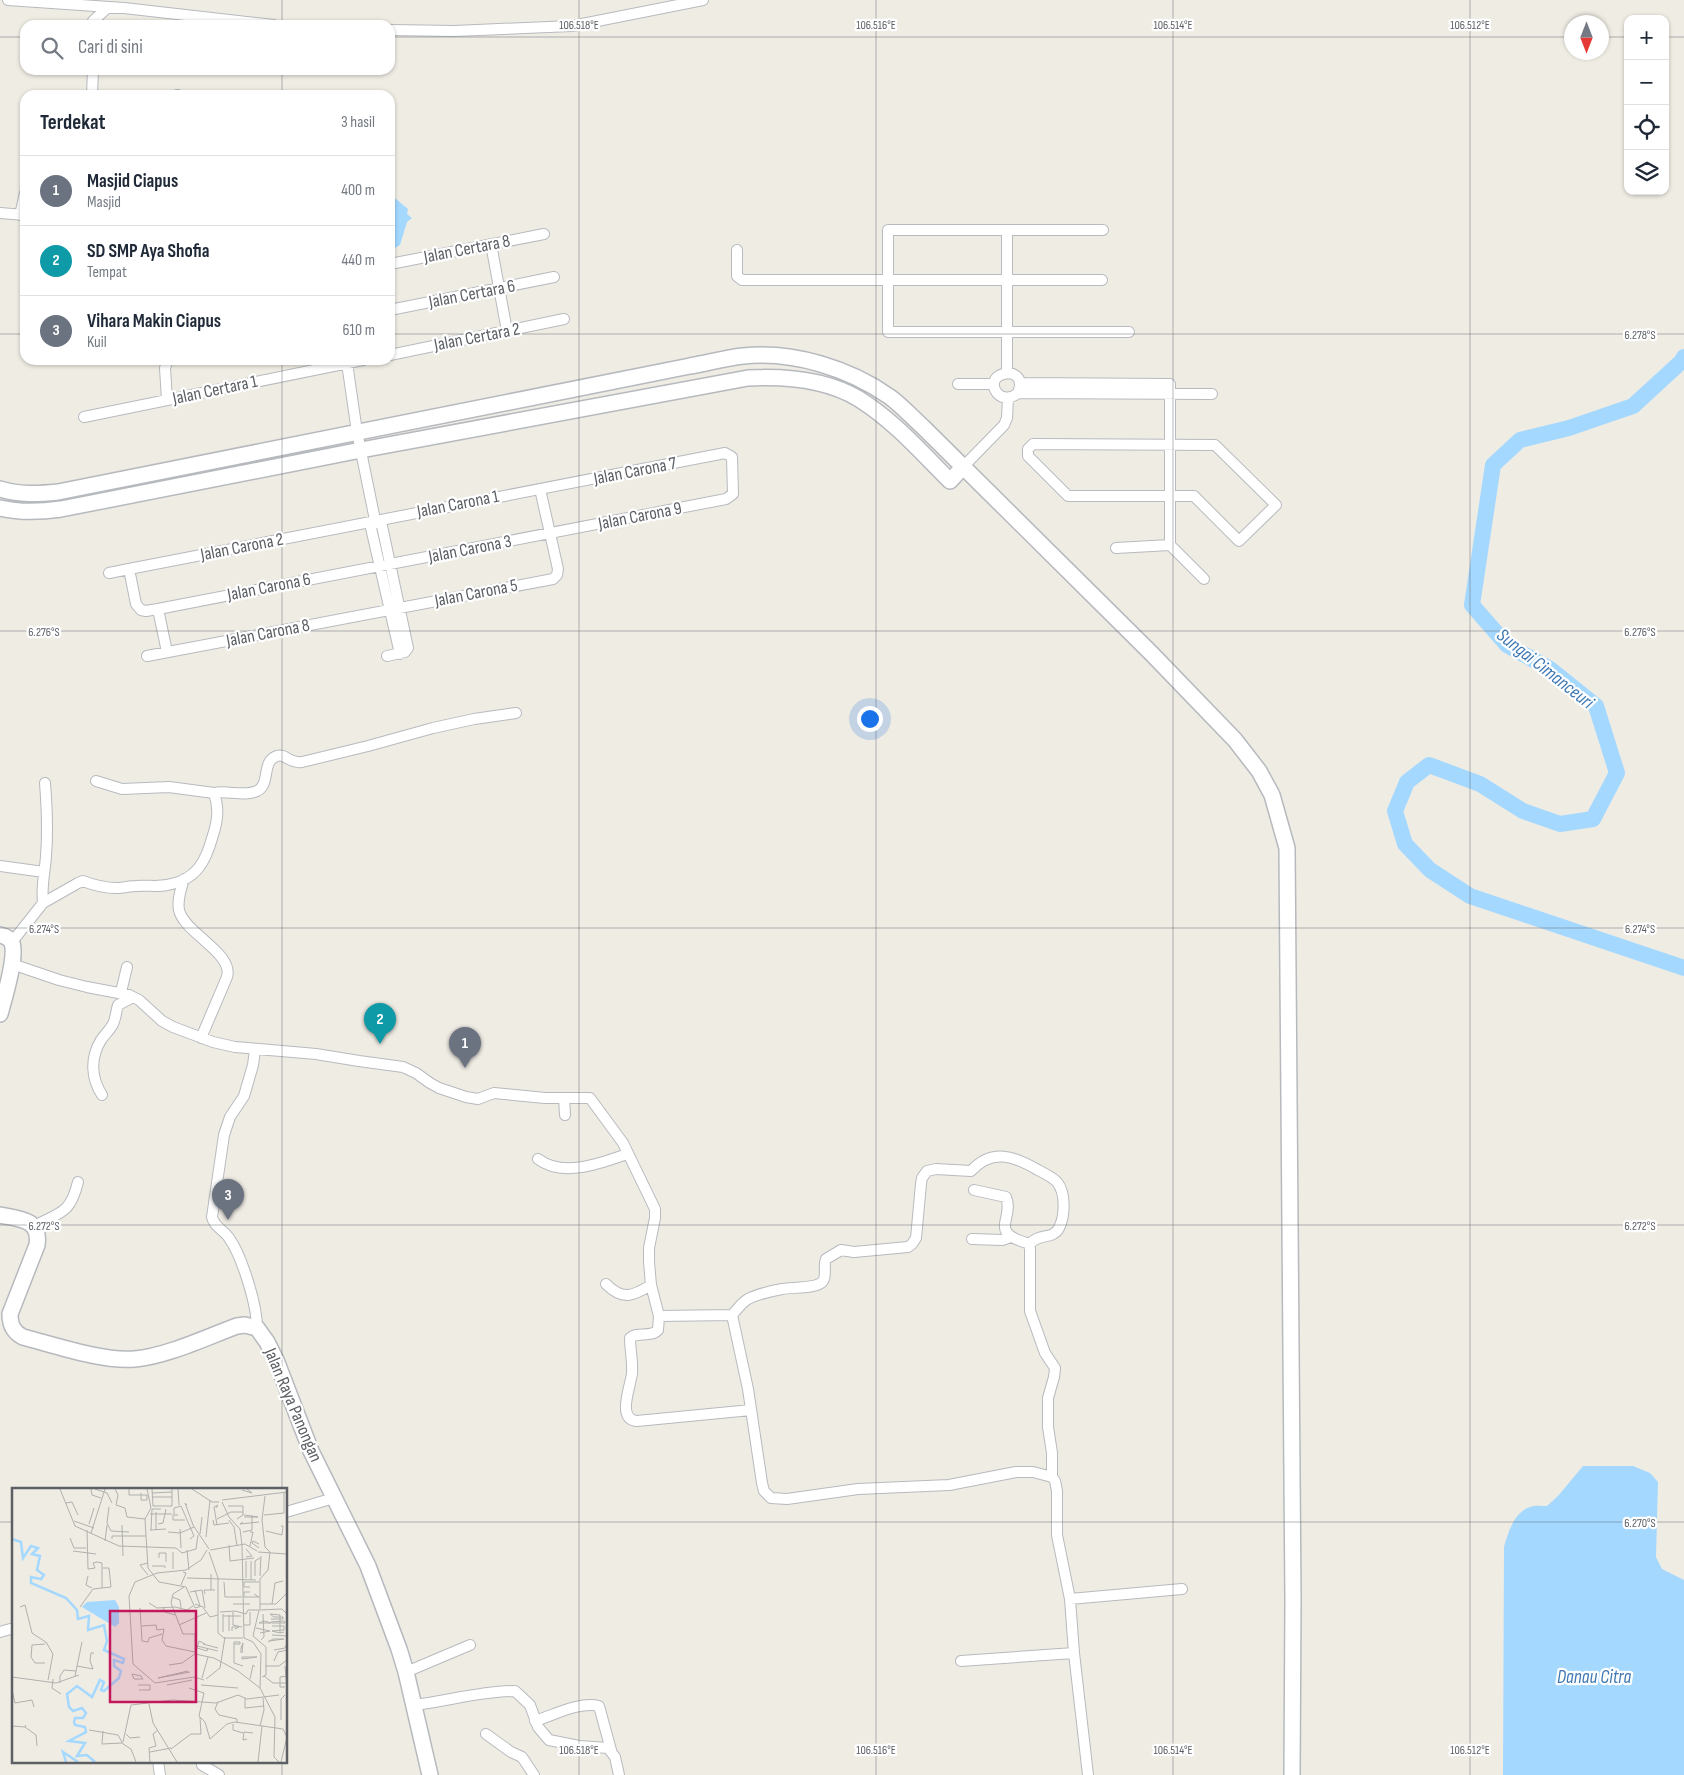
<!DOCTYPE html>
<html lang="id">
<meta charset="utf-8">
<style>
:root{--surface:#fff;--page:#f2f2f3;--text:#1f2937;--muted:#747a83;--line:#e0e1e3;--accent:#111827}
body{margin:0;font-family:"Sofia Sans Condensed",sans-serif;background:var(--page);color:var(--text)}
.controls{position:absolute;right:15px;top:15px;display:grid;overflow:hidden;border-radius:10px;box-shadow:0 1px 4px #0004}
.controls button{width:45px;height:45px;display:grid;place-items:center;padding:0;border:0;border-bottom:1px solid var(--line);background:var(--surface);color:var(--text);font:25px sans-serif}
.compass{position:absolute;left:1564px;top:15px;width:45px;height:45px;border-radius:50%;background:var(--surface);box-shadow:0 1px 4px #0004;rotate:180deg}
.you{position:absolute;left:869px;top:718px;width:18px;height:18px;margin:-12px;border:4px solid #fff;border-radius:50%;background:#1a73e8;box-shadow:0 0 0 8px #1a73e833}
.badge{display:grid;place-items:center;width:32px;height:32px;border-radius:50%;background:var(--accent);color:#fff;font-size:16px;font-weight:700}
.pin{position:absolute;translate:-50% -41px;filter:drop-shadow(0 1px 2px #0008)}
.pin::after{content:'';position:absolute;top:26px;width:18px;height:15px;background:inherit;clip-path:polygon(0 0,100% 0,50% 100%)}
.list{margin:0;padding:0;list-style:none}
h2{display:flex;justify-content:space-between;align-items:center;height:65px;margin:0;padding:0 20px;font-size:21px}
h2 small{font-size:16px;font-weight:400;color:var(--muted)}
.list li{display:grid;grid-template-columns:32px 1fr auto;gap:15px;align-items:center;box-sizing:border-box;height:70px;padding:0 20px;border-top:1px solid var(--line)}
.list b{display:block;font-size:19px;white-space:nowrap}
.list p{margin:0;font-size:16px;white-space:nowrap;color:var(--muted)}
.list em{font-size:16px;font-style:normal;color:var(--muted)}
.icon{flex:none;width:28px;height:28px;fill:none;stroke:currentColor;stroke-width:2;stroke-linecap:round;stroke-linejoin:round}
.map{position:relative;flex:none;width:1684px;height:1775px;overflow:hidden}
.search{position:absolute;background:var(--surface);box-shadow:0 1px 4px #0004;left:20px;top:20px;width:375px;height:55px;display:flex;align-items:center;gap:12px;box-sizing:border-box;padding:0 18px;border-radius:15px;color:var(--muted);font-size:19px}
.panel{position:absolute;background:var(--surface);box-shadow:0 1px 4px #0004;left:20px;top:90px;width:375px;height:275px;border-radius:15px}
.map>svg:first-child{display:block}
</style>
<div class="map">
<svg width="1684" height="1775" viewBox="0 0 1684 1775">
<rect width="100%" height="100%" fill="#efece4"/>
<path fill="#a4d8ff" d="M 390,194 L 408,209 L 407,214 L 412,218 L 407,222 L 400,245 L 395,248 L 390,248 Z
M 1583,1466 L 1633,1466 L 1650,1473 L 1658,1482 L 1656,1557 L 1662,1569 L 1684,1580 L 1684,1775 L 1503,1775 L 1504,1547 C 1508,1533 1514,1512 1530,1507 C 1535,1505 1542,1506 1547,1506 L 1558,1496 Z"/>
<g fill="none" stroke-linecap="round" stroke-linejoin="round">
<path stroke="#a4d8ff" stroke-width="16" d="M 1684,357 L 1681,362 L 1633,406 L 1569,428 L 1520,440 L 1493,465 L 1472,605 L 1507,645 L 1550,669 L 1596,706 L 1617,773 L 1593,819 L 1560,824 L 1523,811 L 1480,784 L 1429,765 L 1407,782 L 1395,811 L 1405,844 L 1430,870 L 1470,896 L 1684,968"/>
<defs>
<path id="street" d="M 8,0 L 124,8 L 274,25
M 93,25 L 93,21 L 107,8
M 390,30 L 454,31 L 572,26 L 703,0
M 92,95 L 93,70
M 177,95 L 178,95
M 0,213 L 25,215
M 20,215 L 25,193
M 1103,230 L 888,230 L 888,332 L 1129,332
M 491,244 L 507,331
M 737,250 L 737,276 L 742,280 L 1102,280
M 390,264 L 544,234
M 390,310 L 554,277
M 390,355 L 564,319
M 349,360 L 347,363 L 357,432 L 375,520 L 371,528 L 400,654
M 1007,373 L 1007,230
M 1020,383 L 1170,384 L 1170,545
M 958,384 L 994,384
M 1018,393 C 1030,363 981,371 997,393 C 1003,400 1012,398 1018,393 L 1212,394
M 167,400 L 165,368 L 168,360
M 84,417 L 363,360
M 1033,444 L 1215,445 L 1276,505 L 1239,541 L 1194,496 L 1068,496 L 1028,456 L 1028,449 Z
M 963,467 L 1004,425 L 1007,418 L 1008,398
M 375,520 L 382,526 L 408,648 L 405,652 L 387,656
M 1116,548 L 1170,545 L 1204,579
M 109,573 L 129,569 L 725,453 L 732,457 L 733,494 L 726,499 L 158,609 L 146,611 L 141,610 L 136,604 L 129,569
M 158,609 L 167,652
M 147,656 L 553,579 L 557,575 L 558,569 L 540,489
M 96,781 L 122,789 L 169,787 L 214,793
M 0,866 L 44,872
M 184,879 C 181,888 177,900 179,910 C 184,933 234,953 227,977 L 201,1038
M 43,903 C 41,886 45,872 46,856 C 48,832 47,808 45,783
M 12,942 L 43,903 L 78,883 L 83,881 C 93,885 106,888 117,888 C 123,888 130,886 136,886 C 146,885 157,887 167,885 C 197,880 206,861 213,835 C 218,820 219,808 214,793 C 227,790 244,797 257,791 C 271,784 261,761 277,756 C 285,753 290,764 302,762 L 368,746 L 433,728 L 474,719 L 516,713
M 12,964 L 59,980 L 87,987 L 129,995 L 139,1000 L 162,1021 L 173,1027 L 213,1042 L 235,1047 L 316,1054 L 359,1061 L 403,1067 L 416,1073 L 430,1083 L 439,1088 L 466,1097 L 478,1099 L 494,1093 L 545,1098 L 590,1098 L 623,1143 L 655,1209 L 655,1218 L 649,1248 L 649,1262 L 651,1285 L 659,1316 L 658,1330 C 651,1338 637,1331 630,1338 C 630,1350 633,1362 632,1373 C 631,1386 616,1419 637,1421 L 751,1410
M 121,992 L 127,967
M 255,1050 L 253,1065 L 244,1096 L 230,1117 L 224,1135 L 212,1217 C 214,1227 224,1230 229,1238 C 242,1256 257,1305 257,1328
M 102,1095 C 91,1078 90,1058 101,1040 C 105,1034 110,1030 113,1024 C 116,1018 116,1011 118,1005 L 133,997
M 564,1098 L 565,1115
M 538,1159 C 563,1178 601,1163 627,1154
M 974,1190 L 1006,1197 C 1015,1220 986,1232 1030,1244
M 34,1226 C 61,1212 70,1214 78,1182
M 972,1239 L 1002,1240 L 1011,1237 L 1010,1236
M 606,1284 C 623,1301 633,1296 651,1285
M 732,1315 L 748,1389 L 762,1483 L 764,1491 L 771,1498 L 787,1499 L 858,1489 L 949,1485 L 1016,1472 L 1033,1472 L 1052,1477
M 659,1316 L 732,1315 C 737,1310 741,1303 748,1299 C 758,1294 771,1291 782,1289 C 791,1287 818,1289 823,1281 C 827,1275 823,1265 826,1259 L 841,1250 L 854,1252 L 908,1247 L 912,1244 L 916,1238 L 921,1184 L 922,1178 L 927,1171 L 936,1169 L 971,1171 C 992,1148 1014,1156 1038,1170 C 1044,1173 1052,1177 1057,1182 C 1066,1193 1065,1216 1059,1228 C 1053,1240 1038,1233 1030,1244 L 1030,1311 L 1045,1353 L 1055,1368 L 1054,1377 L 1048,1398 L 1048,1427 L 1052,1453 L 1052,1477 L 1055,1481 L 1057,1491 L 1057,1535 L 1070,1599 L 1074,1653 L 1088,1775
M 286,1512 L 334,1498
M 1070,1599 L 1182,1589
M 0,1632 L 14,1628
M 961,1661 L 1074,1653
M 406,1672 L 470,1645
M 414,1705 C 448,1701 481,1691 515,1691 L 530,1705 L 538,1727 L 549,1740 L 579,1746 L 608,1748 L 615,1757 L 619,1775
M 535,1721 C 554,1715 580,1701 599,1706 L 611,1750
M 486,1734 L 511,1752 L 522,1757 L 534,1775
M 158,1761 L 160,1775
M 202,1765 L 219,1775"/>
<path id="secondary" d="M 0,489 C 20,495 38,494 58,492 L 690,366 C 708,363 725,358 743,356 C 793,351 849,368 890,397 C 902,406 913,418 924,428 L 1151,653 L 1235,740 L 1259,771 L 1272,795 L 1287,848 L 1293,1600 L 1292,1775
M 0,508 C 21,513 40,512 61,509 L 361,450 L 748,378 C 785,376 826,379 859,399 C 894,421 921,452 950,481 L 963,467
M 0,935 C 5,936 10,938 12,943 C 17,957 4,999 0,1014
M 0,1215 C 20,1219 41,1219 37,1245 L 10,1314 C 10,1325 13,1332 23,1337 C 54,1345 103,1362 135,1359 C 167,1356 207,1337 237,1326 L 245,1325 L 257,1328 L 267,1342 L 276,1360 L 311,1451 L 368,1566 L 399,1649 L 406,1672 L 430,1775"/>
</defs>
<use href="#street" stroke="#b7babe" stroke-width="12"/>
<use href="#secondary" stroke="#b6b9be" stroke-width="18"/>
<use href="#street" stroke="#fff" stroke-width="10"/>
<use href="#secondary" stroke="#fff" stroke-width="15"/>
</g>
<path fill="none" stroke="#5c6065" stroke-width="1" stroke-opacity="0.45" d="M 282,0 L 282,25M 579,0 L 579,1775M 876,0 L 876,1775M 1173,0 L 1173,1775M 1470,0 L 1470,1775M 0,37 L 25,37M 390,37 L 1572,37M 1602,37 L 1628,37M 1665,37 L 1684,37M 282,70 L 282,95M 0,334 L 25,334M 390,334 L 1684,334M 282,360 L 282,1489M 0,631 L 1684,631M 0,928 L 1684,928M 0,1225 L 1684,1225M 0,1522 L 14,1522M 286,1522 L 1684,1522M 282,1761 L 282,1775"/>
<g text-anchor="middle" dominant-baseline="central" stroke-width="4.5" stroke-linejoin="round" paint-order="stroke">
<g font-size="18" fill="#5c6065" stroke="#fff">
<text transform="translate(467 249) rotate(-11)">Jalan Certara 8</text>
<text transform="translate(472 294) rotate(-11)">Jalan Certara 6</text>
<text transform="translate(477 337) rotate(-11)">Jalan Certara 2</text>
<text transform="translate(215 390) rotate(-12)">Jalan Certara 1</text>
<text transform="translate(635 471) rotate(-11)">Jalan Carona 7</text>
<text transform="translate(458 504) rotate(-11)">Jalan Carona 1</text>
<text transform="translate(640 516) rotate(-11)">Jalan Carona 9</text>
<text transform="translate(242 547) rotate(-11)">Jalan Carona 2</text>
<text transform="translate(470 549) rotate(-11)">Jalan Carona 3</text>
<text transform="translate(269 587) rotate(-11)">Jalan Carona 6</text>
<text transform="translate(476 593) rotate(-11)">Jalan Carona 5</text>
<text transform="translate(268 633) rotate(-11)">Jalan Carona 8</text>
<text transform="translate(293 1405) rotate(67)">Jalan Raya Panongan</text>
</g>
<g font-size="19" font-style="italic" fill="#3f78b3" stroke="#fff">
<text transform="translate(1545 669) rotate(38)">Sungai Cimanceuri</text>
<text x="1594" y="1677">Danau Citra</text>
</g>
</g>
<g transform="translate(12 1488)">
<rect width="275" height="275" fill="#efece4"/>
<path d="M 103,112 L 107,119 L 107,135 L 103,139 L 70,119 L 75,114 Z" fill="#a4d8ff"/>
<path fill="none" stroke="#a4d8ff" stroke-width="2.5" d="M 0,51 L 9,54 L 11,70 L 19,58 L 26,60 L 20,66 L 28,68 L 25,82 L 32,87 L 29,91 L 19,89 L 19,95 L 54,110 L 65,122 L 66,131 L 77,128 L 76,142 L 92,137 L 95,153 L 92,162 L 112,171 L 111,175 L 102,172 L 102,178 L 109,183 L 107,190 L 92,203 L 89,202 L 92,194 L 88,192 L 80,209 L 65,198 L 55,206 L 57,219 L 61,223 L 70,220 L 74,225 L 71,230 L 63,230 L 62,234 L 63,237 L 73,239 L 74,244 L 57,253 L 73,255 L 65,268 L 75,267 L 83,274M 54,274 L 51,264 L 66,274"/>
<path fill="none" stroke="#b0b0ad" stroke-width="1" d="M 48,1 L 63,38 L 107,58 L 164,60 L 170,65 L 184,61 L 186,47M 79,1 L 80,7 L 89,10M 83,1 L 95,5 L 100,15M 103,1 L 106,7 L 104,17 L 113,20 L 115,29 L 133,31M 117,1 L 117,7 L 135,7 L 135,12 L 129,12 L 129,5M 135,1 L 139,20 L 133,31 L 136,80 L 147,94 L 174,99 L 183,120 L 190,118 L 198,129 L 206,127M 140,1 L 141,18 L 160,18 L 160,1M 166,1 L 167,17M 180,1 L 200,14 L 207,14M 230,2 L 240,5 L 235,1M 140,5 L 160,4M 253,8 L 250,32 L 253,59 L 258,64M 140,9 L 160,9M 210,12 L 275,4M 210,14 L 217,29 L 228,41 L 230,57M 54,15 L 60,14 L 66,27M 175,17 L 173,15 L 181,37 L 197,61M 216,18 L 231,18 L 231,27 L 225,31M 97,19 L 95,35 L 99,43 L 117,44M 204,20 L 206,17 L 202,19 L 205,37M 138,26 L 160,26M 161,27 L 161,32 L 173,32M 166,27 L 162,27 L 162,20 L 169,18 L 182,48 L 178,51M 252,27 L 272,25 L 272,4M 232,29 L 246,29 L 232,27M 205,31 L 219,24 L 231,24M 201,32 L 202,37 L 217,35M 217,32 L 222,39 L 225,58M 62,33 L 82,40M 231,34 L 228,36 L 247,34M 77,36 L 82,20M 146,36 L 151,35 L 154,21M 110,37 L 111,68M 168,41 L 169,60M 75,42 L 76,81 L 83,80 L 81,75 L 85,74M 138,42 L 154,41M 139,42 L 140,21 L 149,21M 144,42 L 144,24M 254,43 L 270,47 L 271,38 L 269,38M 156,44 L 168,45 L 182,39M 231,44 L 240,42 L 240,27M 238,44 L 241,44 L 238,58M 79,45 L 93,1M 188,46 L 190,29M 194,49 L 198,12M 58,50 L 62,60 L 74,60M 100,51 L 100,48 L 134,48M 93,53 L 95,37M 217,57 L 218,73 L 242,70M 230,57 L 232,150M 247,60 L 240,55 L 241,53 L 247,56M 234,61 L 240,68 L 234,69M 175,62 L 177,82M 198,62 L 233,56 L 245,63M 61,63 L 84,66M 197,64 L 206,90 L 206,145 L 212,150 L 231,150M 246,64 L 275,66M 147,70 L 147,65 L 154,65 L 154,74M 239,73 L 239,92M 85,74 L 90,75 L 90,100M 136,75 L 128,77 L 136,87M 140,78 L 153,78 L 153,80M 161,81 L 161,64M 199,86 L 199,102M 76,88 L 74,97 L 80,100M 243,88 L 243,73 L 248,70M 248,88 L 249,68M 175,90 L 244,92M 234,90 L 234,73M 212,94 L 213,109 L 230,109M 169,97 L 174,85 L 171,84M 172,99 L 161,106 L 159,115 L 171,146 L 183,146 L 183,166 L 202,170 L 226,183 L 248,200M 238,99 L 232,99 L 232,94 L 247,94M 178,104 L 190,102 L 193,120M 238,104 L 232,104 L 232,109 L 247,109 L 242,106M 193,106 L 192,102 L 203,102M 160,109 L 168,112 L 169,120M 137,115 L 145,120 L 163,119 L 175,122 L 181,118M 183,116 L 188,118 L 183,102M 221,116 L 238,116M 248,116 L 264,116 L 275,105M 260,116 L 263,95 L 271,93M 8,119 L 13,117 L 20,145 L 35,155M 68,119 L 81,101 L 99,99 L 97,80 L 91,80M 151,119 L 153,124 L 163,127M 128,120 L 130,153 L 136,154 L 137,150 L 150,146M 248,121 L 248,91 L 256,82 L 258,64M 208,124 L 223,123 L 234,126 L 236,122 L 247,122M 221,124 L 221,137 L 230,139M 211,128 L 229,128M 259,131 L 271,131 L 271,129 L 262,129 L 258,126 L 268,127 L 268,145 L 272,144M 252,133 L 259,135 L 247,135 L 252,133M 259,134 L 272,133 L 273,135 L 260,135 ZM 167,137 L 194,125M 232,137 L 238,137 L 238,124M 130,138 L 144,137 L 145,142M 260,138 L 272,138 L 272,142 L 260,143 L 268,145M 244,140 L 258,143 L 248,145M 145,142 L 152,141 L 150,152 L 154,158 L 183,164M 217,143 L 217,127M 220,143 L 220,139 L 227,139 L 223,141M 211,144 L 211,126M 260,147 L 275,148M 232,150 L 241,154 L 249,166 L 248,200 L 263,229 L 262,269 L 267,274M 249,152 L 252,149 L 251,126M 34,154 L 41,166 L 36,192M 222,154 L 228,154 L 228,156 L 222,156 ZM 256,154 L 261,151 L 272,151 L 257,153M 33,156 L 20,157 L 19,169 L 23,175 L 33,175M 191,156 L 206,160M 193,156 L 187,153 L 185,160 L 195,163 L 196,160M 222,156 L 222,175 L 231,178M 185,158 L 206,163M 262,162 L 273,160 L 275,155M 229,165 L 229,160 L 231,155 L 230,165M 230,169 L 245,169 L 230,171 ZM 262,173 L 266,164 L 275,162M 157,177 L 170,175 L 183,166M 65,178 L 81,181 L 78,173 L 79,165 L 82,165M 253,178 L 267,178 L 275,172M 273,178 L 275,202M 176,183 L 146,190 L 178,184M 120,186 L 129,188 L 131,191 L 122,191 ZM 63,188 L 70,154M 252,188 L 261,195 L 275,195M 0,189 L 44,195 L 67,187M 250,189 L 254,187 L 254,159 L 241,148 L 247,122 L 270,121 L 275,126M 190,190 L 196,169M 41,191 L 40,200 L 49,206M 194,191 L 208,180 L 213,149M 238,191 L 241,177 L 243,179M 192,192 L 182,189 L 143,195 L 121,176 L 117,108 L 123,94 L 145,85 L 174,82 L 189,72 L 195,62M 48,195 L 48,188 L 52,182 L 64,183M 126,197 L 138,197 L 138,202 L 127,202M 155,197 L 180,192M 189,197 L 226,200M 273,199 L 268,199 L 268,189 L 275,188M 177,200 L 192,205 L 187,228M 0,202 L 3,215 L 20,212 L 22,219M 233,210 L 233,220 L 252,218M 206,214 L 203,221 L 207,227 L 225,231 L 225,235M 137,216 L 141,235 L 165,274M 187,228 L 193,234 L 198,251 L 215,236 L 223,234 L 271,241 L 275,249 L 269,274M 269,232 L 269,211 L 273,207M 221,236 L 221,242 L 231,245M 0,238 L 13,239 L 14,237M 248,238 L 252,222 L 251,210M 13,239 L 24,247 L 25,258M 77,242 L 106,247 L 111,256 L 119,261 L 124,274M 91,243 L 90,256 L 110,255M 114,246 L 118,250 L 128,249M 235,251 L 231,252 L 232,244 L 241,245M 111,254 L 119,217 L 161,212 L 204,215 L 226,207 L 235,211 L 267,207M 159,261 L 179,246 L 189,246 L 188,229M 138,264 L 159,260M 138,274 L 137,260 L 144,258 L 141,246 L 146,242M 246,274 L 250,238"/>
<path fill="#c2185b" fill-opacity="0.15" stroke="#c2185b" stroke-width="2.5" d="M 98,123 L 184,123 L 184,214 L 98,214 Z"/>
<rect width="275" height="275" fill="none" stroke="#5c6065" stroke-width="2.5"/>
</g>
<g font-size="12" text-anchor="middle" fill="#5c6065" stroke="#fff" stroke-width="4.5" stroke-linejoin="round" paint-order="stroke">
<text x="579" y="29">106.518°E</text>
<text x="876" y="29">106.516°E</text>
<text x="1173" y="29">106.514°E</text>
<text x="1470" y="29">106.512°E</text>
<text x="1640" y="339">6.278°S</text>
<text x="1640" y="636">6.276°S</text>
<text x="44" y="636">6.276°S</text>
<text x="1640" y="933">6.274°S</text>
<text x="44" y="933">6.274°S</text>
<text x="1640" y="1230">6.272°S</text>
<text x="44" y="1230">6.272°S</text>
<text x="1640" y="1527">6.270°S</text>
<text x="579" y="1754">106.518°E</text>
<text x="876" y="1754">106.516°E</text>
<text x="1173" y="1754">106.514°E</text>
<text x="1470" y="1754">106.512°E</text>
</g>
</svg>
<div class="controls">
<button>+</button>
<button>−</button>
<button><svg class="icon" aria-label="locate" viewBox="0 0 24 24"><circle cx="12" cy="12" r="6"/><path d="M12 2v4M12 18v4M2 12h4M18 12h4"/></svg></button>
<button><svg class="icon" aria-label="layers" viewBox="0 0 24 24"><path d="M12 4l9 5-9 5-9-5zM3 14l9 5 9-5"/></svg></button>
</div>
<svg class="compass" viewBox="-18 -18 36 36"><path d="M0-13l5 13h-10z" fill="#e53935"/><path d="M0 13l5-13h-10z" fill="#747a83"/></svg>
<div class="you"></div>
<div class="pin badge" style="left:465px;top:1068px;background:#6b7280">1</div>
<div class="pin badge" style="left:380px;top:1044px;background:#0f9aa8">2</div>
<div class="pin badge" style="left:228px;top:1220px;background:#6b7280">3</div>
<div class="search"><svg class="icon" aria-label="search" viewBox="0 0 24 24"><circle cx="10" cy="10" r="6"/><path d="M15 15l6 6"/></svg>Cari di sini</div>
<section class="panel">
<h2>Terdekat<small>3 hasil</small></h2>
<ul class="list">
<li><span class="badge" style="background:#6b7280">1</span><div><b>Masjid Ciapus</b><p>Masjid</p></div><em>400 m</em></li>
<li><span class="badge" style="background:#0f9aa8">2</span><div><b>SD SMP Aya Shofia</b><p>Tempat</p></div><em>440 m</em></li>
<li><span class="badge" style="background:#6b7280">3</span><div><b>Vihara Makin Ciapus</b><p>Kuil</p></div><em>610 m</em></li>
</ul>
</section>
</div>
